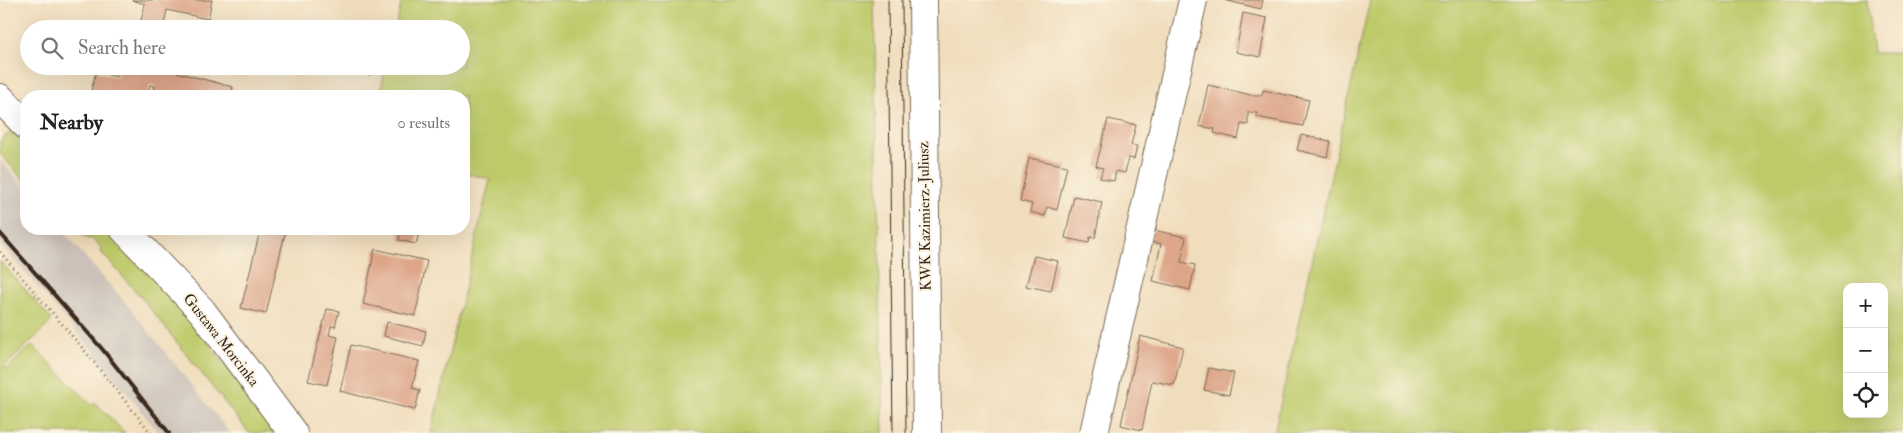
<!DOCTYPE html>
<meta charset="utf-8">
<style>
:root{--surface:#fff;--page:#f6f6f6;--text:#222;--muted:#767676;--line:#e0e0e0}
body{margin:0;font-family:"IM FELL Double Pica",serif;background:var(--page);color:var(--text)}
.controls{position:absolute;right:15px;bottom:15px;display:grid;overflow:hidden;border-radius:10px;box-shadow:0 5px 20px #0002}
.controls button{width:45px;height:45px;display:grid;place-items:center;padding:0;border:0;border-bottom:1px solid var(--line);background:var(--surface);color:var(--text);font:25px sans-serif}
.list{margin:0;padding:0;list-style:none}
h2{display:flex;justify-content:space-between;align-items:center;height:65px;margin:0;padding:0 20px;font-size:21px}
h2 small{font-size:16px;font-weight:400;color:var(--muted)}
.icon{flex:none;width:28px;height:28px;fill:none;stroke:currentColor;stroke-width:2;stroke-linecap:round;stroke-linejoin:round}
.map{position:relative;flex:none;width:1903px;height:433px;overflow:hidden}
.search{position:absolute;background:var(--surface);box-shadow:0 5px 20px #0002;left:20px;top:20px;width:450px;height:55px;display:flex;align-items:center;gap:12px;box-sizing:border-box;padding:0 18px;border-radius:28px;color:var(--muted);font-size:19px}
.panel{position:absolute;background:var(--surface);box-shadow:0 5px 20px #0002;left:20px;top:90px;width:450px;height:145px;border-radius:20px}
.map>svg:first-child{display:block}
</style>
<div class="map">
<svg width="1903" height="433" viewBox="0 0 1903 433">
<rect width="100%" height="100%" fill="#fcf5e5"/>
<filter id="ink" filterUnits="userSpaceOnUse"><feTurbulence type="fractalNoise" baseFrequency=".02" numOctaves="2"/><feDisplacementMap in="SourceGraphic" scale="10" xChannelSelector="R" yChannelSelector="G"/><feConvolveMatrix kernelMatrix="1 2 1 2 8 2 1 2 1" color-interpolation-filters="sRGB"/></filter>
<filter id="wash" filterUnits="userSpaceOnUse"><feTurbulence type="fractalNoise" baseFrequency=".0096" numOctaves="4" result="noise"/><feDisplacementMap in="SourceGraphic" scale="20" xChannelSelector="R" yChannelSelector="G"/><feGaussianBlur stdDeviation="1.12" result="paint"/><feColorMatrix in="noise" values="0 0 0 0 0 0 0 0 0 0 0 0 0 0 0 0 0 1.4 0 .05"/><feComposite in="paint" operator="in"/></filter>
<g filter="url(#wash)">
<rect width="100%" height="100%" fill="#f0ddbc"/>
<path fill="#ccc2b9" d="M 0,160 L 26,190 L 26,229 L 61,229 L 129,307 L 230,433 L 159,433 L 93,351 L 0,244 Z"/>
<path fill="#beca6b" stroke="#7c7a44" fill-rule="evenodd" d="M 402,0 L 874,0 L 883,433 L 431,433 L 490,179 L 464,173 L 464,96 L 379,96 L 386,66 L 461,66 L 461,29 L 395,29 Z
M 1370,0 L 1867,0 L 1873,53 L 1903,53 L 1903,433 L 1274,433 ZM 1847,287 L 1884,287 L 1884,414 L 1847,414 Z
M 17,126 L 26,136 L 26,182 L 0,154 L 0,141 Z
M 75,229 L 109,229 L 197,329 L 279,433 L 249,433 L 141,297 L 101,252 L 101,248 L 91,238 L 88,239 Z
M 0,261 L 51,319 L 50,323 L 4,367 L 7,369 L 30,347 L 34,347 L 92,405 L 95,402 L 125,433 L 0,433 Z"/>
<g id="blocks">
<path fill="#dda689" d="M 132,0 L 212,0 L 208,19 L 167,10 L 163,29 L 139,29 L 145,4 Z
M 1224,0 L 1263,0 L 1261,9 Z
M 1243,13 L 1267,18 L 1260,57 L 1236,52 Z
M 119,66 L 162,66 L 161,68 L 233,87 L 231,96 L 152,96 L 155,86 L 150,85 L 147,96 L 90,95 L 96,71 L 116,77 Z
M 345,66 L 372,66 L 370,75 L 344,70 Z
M 1208,85 L 1251,95 L 1262,95 L 1263,90 L 1309,100 L 1303,126 L 1257,117 L 1257,113 L 1248,112 L 1248,125 L 1241,124 L 1238,139 L 1214,133 L 1215,129 L 1199,126 Z
M 1108,119 L 1136,125 L 1131,145 L 1137,146 L 1134,159 L 1128,158 L 1125,173 L 1116,171 L 1114,181 L 1100,178 L 1103,168 L 1096,166 Z
M 1301,135 L 1330,141 L 1327,157 L 1297,150 Z
M 1029,158 L 1067,166 L 1057,210 L 1047,207 L 1045,216 L 1030,212 L 1032,204 L 1020,201 Z
M 1074,196 L 1102,202 L 1095,238 L 1090,237 L 1089,243 L 1065,238 Z
M 252,229 L 286,229 L 266,314 L 241,308 L 259,235 L 251,233 Z
M 401,229 L 419,233 L 416,244 L 399,240 Z
M 1153,230 L 1186,237 L 1181,262 L 1195,265 L 1190,290 L 1153,281 L 1161,244 L 1151,242 Z
M 375,249 L 427,261 L 415,316 L 363,304 Z
M 1034,256 L 1058,261 L 1051,291 L 1026,286 Z
M 327,309 L 339,311 L 335,327 L 331,326 L 329,335 L 338,337 L 327,385 L 308,381 Z
M 387,322 L 426,331 L 423,346 L 384,336 Z
M 1140,336 L 1183,347 L 1174,385 L 1152,381 L 1142,430 L 1121,425 Z
M 351,345 L 419,361 L 412,388 L 420,390 L 415,410 L 340,391 Z
M 1209,368 L 1234,373 L 1229,395 L 1204,390 Z"/>
</g>
</g>
<g filter="url(#ink)">
<use href="#blocks" fill-opacity="0" stroke="#7a6955" stroke-width="1"/>
<g fill="none" stroke-linecap="round" stroke-linejoin="round">
<defs>
<path id="minor" d="M 923,0 L 927,433
M 0,98 L 26,125
M 124,229 L 202,311 L 293,433
M 1094,433 L 1193,0"/>
</defs>
<use href="#minor" stroke="#7a6955" stroke-width="30"/>
<path stroke="#7a6955" stroke-width="3" stroke-dasharray="1 4" stroke-linecap="butt" d="M 0,252 L 80,345 L 151,433"/>
<use href="#minor" stroke="#fff" stroke-width="28"/>
<path stroke="#3b2a1e" stroke-width="1" d="M 888,0 L 893,433
M 902,0 L 906,433"/>
<path stroke="#3b2a1e" stroke-width="4" d="M 0,233 L 103,350 L 169,433"/>
</g>
</g>
<g text-anchor="middle" dominant-baseline="central" stroke-width="4" stroke-linejoin="round" paint-order="stroke">
<g font-size="15" fill="#3b2a1e" stroke="#fcf5e5">
<text transform="translate(925 216) rotate(-91)">KWK Kazimierz-Juliusz</text>
<text transform="translate(221 340) rotate(52)">Gustawa Morcinka</text>
</g>
</g>
</svg>
<div class="controls">
<button>+</button>
<button>−</button>
<button><svg class="icon" aria-label="locate" viewBox="0 0 24 24"><circle cx="12" cy="12" r="6"/><path d="M12 2v4M12 18v4M2 12h4M18 12h4"/></svg></button>
</div>
<div class="search"><svg class="icon" aria-label="search" viewBox="0 0 24 24"><circle cx="10" cy="10" r="6"/><path d="M15 15l6 6"/></svg>Search here</div>
<section class="panel">
<h2>Nearby<small>0 results</small></h2>
<ul class="list">
</ul>
</section>
</div>
